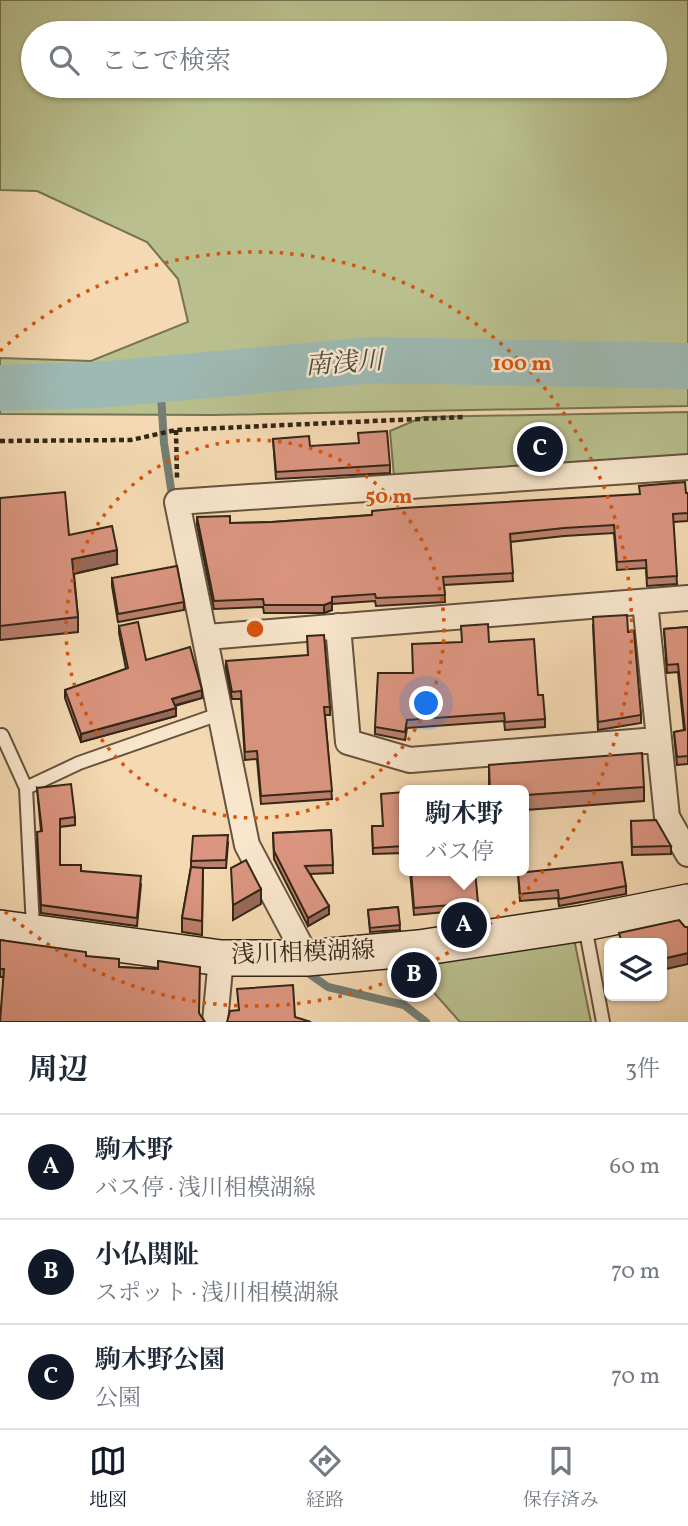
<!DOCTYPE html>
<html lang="ja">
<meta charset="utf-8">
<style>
:root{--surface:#fff;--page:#f2f2f3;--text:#1f2937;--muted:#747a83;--line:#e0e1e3;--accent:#111827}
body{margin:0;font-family:Vollkorn,"Noto Serif JP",serif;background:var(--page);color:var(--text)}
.controls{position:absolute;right:21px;bottom:21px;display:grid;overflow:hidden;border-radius:10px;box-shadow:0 2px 5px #0004}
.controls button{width:63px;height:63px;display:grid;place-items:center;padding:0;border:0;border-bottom:2px solid var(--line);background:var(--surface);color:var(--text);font:35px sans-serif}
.you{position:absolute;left:427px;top:704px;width:24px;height:24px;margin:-18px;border:5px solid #fff;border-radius:50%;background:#1a73e8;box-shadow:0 0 0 10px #1a73e833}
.badge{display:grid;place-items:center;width:46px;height:46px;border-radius:50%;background:var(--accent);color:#fff;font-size:23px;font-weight:700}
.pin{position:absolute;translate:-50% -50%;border:4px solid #fff;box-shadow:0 2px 7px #0006}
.popup{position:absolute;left:399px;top:785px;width:130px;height:91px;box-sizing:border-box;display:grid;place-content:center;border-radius:10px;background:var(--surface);filter:drop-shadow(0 2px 5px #0005);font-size:23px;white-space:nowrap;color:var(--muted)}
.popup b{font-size:26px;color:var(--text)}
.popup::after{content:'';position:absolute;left:50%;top:100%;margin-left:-14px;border:14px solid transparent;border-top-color:var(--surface)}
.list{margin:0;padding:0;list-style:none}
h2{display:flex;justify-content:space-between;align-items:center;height:91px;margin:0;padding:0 28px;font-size:30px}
h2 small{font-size:23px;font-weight:400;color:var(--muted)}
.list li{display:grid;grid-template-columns:46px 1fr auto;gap:21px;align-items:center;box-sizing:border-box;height:105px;padding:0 28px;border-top:2px solid var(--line)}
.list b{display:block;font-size:26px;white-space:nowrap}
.list p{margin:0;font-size:23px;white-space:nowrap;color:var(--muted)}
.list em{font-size:23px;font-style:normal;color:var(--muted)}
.icon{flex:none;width:38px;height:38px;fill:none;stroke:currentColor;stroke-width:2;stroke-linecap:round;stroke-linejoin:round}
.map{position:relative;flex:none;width:688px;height:1022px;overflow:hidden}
.search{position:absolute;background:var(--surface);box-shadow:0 2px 5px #0004;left:21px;right:21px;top:21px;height:77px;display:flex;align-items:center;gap:18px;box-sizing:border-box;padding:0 24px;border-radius:38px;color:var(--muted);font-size:26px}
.sheet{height:406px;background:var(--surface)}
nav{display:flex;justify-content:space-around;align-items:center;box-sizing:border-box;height:98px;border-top:2px solid var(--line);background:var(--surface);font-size:19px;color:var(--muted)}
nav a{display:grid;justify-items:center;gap:4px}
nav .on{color:var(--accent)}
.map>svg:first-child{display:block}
</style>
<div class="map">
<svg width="688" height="1022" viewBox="0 0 688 1022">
<rect width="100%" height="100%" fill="#f4d9b2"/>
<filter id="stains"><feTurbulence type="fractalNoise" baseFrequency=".00286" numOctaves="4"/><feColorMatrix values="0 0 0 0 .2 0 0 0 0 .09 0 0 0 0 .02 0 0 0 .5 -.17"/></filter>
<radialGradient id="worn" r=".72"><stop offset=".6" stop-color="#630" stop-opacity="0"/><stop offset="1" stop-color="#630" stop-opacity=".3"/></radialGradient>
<path fill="#b9c08e" stroke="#767352" stroke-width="2" fill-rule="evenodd" d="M 0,0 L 688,0 L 688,406 L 212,415 L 0,414 L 0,358 L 91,361 L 188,322 L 178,279 L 147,242 L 37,191 L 0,190 ZM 33,33 L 655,33 L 655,86 L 33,86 Z
M 688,412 L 688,467 L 395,488 L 390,431 L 423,417 Z
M 574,939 L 591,1022 L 460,1022 L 428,986 L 424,960 Z"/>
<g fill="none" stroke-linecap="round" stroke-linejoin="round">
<path stroke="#737e74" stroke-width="8" d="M 160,379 L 164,443 L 172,495
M 308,973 L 328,987 L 404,1005 L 426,1022"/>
<path stroke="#9db9b3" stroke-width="46" d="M 0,388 L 97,385 L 373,360 L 688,366"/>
<defs>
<path id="lane" d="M 2,735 L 26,788 L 33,928
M 26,788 L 79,763 L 222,713
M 683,906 L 688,930
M 585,926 L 603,1022"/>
<path id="street" d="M 645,602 L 667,817 L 688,854
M 338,626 L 348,742 L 410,760 L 657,740
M 207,637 L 688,598
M 307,958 L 247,845 L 177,502 L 688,467
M 215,1022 L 221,958"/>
<path id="secondary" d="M 0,928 L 221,958 L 307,958 L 419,948 L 584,923 L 688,902"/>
</defs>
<use href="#lane" stroke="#64533d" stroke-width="16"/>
<use href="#street" stroke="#64533d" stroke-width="28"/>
<use href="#secondary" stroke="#342616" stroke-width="38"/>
<path stroke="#342616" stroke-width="4.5" stroke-dasharray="5 3.5" stroke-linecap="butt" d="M 176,430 L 177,478
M 0,441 L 131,440 L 176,430 L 463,417"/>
<use href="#lane" stroke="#f8e6cd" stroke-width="12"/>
<use href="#street" stroke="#f8e6cd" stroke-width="24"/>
<use href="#secondary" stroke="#f8e6cd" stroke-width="35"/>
</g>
<path fill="#bc806e" stroke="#342616" stroke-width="2" d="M 273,439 L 310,446 L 390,465 L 390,473 L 276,479 Z
M 688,493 L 688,521 L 673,522 L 677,584 L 647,586 L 646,568 L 617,570 L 614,533 L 564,536 L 510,542 L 513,581 L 444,585 L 445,602 L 376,606 L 375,601 L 332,604 L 332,610 L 324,613 L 264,613 L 263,607 L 214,609 L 197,525 L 197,517 L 230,523 L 272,522 Z
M 0,498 L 69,535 L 117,564 L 74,574 L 78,617 L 78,632 L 0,640 Z
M 112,578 L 184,602 L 184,610 L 118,622 L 112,586 Z
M 593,625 L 628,632 L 641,715 L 641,723 L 598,730 Z
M 119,626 L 146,660 L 202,698 L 175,706 L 176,716 L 81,742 L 65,698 L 65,690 L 126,669 L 119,633 Z
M 688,627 L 688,764 L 677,765 L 674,732 L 684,730 L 678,672 L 667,673 L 664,629 Z
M 489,642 L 538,695 L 545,719 L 545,727 L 505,730 L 504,721 L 407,728 L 405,740 L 375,734 L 375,727 L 413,673 Z
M 226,661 L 330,707 L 330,715 L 325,715 L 332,799 L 261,804 L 257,759 L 245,760 L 241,699 L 232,699 L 226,669 Z
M 489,765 L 644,787 L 644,801 L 526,810 L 525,846 L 523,846 L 523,790 L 489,790 Z
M 37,788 L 75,817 L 75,825 L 60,827 L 60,865 L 81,871 L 141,884 L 137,926 L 41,913 L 37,840 L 41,831 Z
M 404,792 L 404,853 L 373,854 L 372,826 L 382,826 Z
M 631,821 L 671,846 L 671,854 L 632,855 Z
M 331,830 L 333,873 L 310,874 L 329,914 L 308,926 L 274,859 L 273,833 Z
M 228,843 L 226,868 L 203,868 L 202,935 L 182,932 L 182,918 L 191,867 L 191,861 Z
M 410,871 L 424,871 L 423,872 L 478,903 L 478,909 L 414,915 Z
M 518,873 L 626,886 L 626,894 L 559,906 L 558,898 L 520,901 Z
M 398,907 L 400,930 L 370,932 L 368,910 Z
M 0,940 L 86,956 L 119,967 L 158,969 L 200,967 L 1,1015 L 4,977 L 0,977 Z"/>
<path fill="#99685a" stroke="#342616" stroke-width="2" d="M 117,550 L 117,564 L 72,574 L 72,559 Z
M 332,602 L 332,610 L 324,613 L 324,605 Z
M 202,690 L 202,698 L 172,706 L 172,699 Z
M 176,708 L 176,716 L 81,742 L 81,734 Z
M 261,889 L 261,904 L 233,920 L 233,905 Z
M 329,906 L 329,914 L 308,926 L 308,918 Z
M 688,953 L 688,964 L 662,970 L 662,959 Z"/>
<path fill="#db9580" stroke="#342616" stroke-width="2" d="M 387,431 L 390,465 L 276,472 L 273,439 L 309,436 L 310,446 L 359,443 L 358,433 Z
M 685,482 L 686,493 L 688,493 L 688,513 L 673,514 L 677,576 L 647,578 L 646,560 L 617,562 L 614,525 L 564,528 L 510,534 L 513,573 L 443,577 L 445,595 L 376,598 L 375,594 L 332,597 L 332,602 L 324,605 L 264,605 L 263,599 L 214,601 L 197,517 L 230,516 L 230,523 L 272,522 L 372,515 L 372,511 L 403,508 L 640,494 L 639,486 Z
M 65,492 L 69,535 L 112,526 L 117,550 L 72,559 L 78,617 L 0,626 L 0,498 Z
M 177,566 L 184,602 L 118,614 L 112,578 Z
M 627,615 L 628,632 L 634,631 L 641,715 L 598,722 L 593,617 Z
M 138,622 L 146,660 L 190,647 L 202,690 L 172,699 L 176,708 L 81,734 L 65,690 L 128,668 L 119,626 Z
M 488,624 L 489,642 L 534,639 L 538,695 L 543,695 L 545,719 L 505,722 L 504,713 L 407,720 L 405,732 L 375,727 L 378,673 L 413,673 L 412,644 L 462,642 L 461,626 Z
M 688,627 L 688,756 L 677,757 L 674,732 L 685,730 L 678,664 L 667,665 L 664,629 Z
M 324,635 L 330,707 L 324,707 L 332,791 L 261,796 L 257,751 L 245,752 L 241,691 L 232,692 L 226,661 L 308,655 L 307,636 Z
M 642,753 L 644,787 L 526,795 L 525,832 L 523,832 L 523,790 L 490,790 L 489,765 Z
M 71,784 L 75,817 L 60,819 L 60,865 L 81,865 L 81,871 L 141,876 L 137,918 L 41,905 L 37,832 L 42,831 L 37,788 Z
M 404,792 L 404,846 L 373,848 L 372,826 L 383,826 L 381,794 Z
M 656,820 L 671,846 L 632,847 L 631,821 Z
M 331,830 L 333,865 L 305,866 L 329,906 L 308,918 L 274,851 L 273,833 Z
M 228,835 L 226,860 L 191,861 L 193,836 Z
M 246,860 L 261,889 L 233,905 L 231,868 Z
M 622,862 L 626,886 L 559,899 L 558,890 L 520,894 L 518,873 Z
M 191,867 L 203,868 L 202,921 L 182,918 Z
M 411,871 L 422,871 L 422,872 L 436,871 L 475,871 L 478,903 L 414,908 Z
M 398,907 L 400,925 L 370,928 L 368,910 Z
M 679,920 L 685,927 L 688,927 L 688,953 L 662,959 L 662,943 L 622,943 L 619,933 Z
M 0,940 L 86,952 L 86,956 L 119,959 L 119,967 L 158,969 L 158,961 L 200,967 L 199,1013 L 205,1022 L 0,1022 L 4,969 L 0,969 Z
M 293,985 L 295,1017 L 311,1022 L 227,1022 L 230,1011 L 239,1010 L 237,989 Z"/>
<g fill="none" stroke="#d6540d" stroke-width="3.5" stroke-dasharray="3.5 7">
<circle cx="255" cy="629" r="189"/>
<path d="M0 351A377 377 0 1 1 0 907"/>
</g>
<g text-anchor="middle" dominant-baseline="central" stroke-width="5" stroke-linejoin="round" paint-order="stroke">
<g font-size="24" fill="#342616" stroke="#f8e6cd">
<text transform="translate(303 954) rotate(-2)">浅川相模湖線</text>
</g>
<g font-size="26" font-style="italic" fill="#4e4b3d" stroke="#f8e6cd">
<text transform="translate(344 364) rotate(-4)">南浅川</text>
</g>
</g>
<circle cx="255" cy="629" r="10" fill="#d6540d" stroke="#f8e6cd" stroke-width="3.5"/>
<g font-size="21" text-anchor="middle" font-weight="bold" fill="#d6540d" stroke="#f8e6cd" stroke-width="5" stroke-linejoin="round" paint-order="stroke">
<text x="522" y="370">100 m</text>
<text x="389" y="503">50 m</text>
</g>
<rect width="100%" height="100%" filter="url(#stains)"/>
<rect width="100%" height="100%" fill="url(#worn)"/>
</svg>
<div class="controls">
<button><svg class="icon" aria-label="layers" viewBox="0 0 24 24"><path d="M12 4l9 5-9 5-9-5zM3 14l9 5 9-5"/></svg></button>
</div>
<div class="you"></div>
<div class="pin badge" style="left:464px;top:925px">A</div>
<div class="popup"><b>駒木野</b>バス停</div>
<div class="pin badge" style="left:414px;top:975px">B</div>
<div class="pin badge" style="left:540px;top:449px">C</div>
<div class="search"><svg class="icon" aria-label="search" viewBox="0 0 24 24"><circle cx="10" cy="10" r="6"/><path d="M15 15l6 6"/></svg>ここで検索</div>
</div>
<section class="sheet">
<h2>周辺<small>3件</small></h2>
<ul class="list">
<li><span class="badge">A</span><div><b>駒木野</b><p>バス停 · 浅川相模湖線</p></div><em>60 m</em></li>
<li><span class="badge">B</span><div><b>小仏関阯</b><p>スポット · 浅川相模湖線</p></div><em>70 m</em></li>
<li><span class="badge">C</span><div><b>駒木野公園</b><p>公園</p></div><em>70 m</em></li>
</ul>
</section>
<nav>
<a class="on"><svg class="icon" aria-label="map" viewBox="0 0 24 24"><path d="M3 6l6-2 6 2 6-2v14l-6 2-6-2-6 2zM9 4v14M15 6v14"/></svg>地図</a>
<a><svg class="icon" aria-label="directions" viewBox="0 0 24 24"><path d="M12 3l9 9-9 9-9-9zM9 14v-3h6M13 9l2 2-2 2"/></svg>経路</a>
<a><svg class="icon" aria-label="saved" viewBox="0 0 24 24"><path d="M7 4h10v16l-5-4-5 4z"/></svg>保存済み</a>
</nav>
